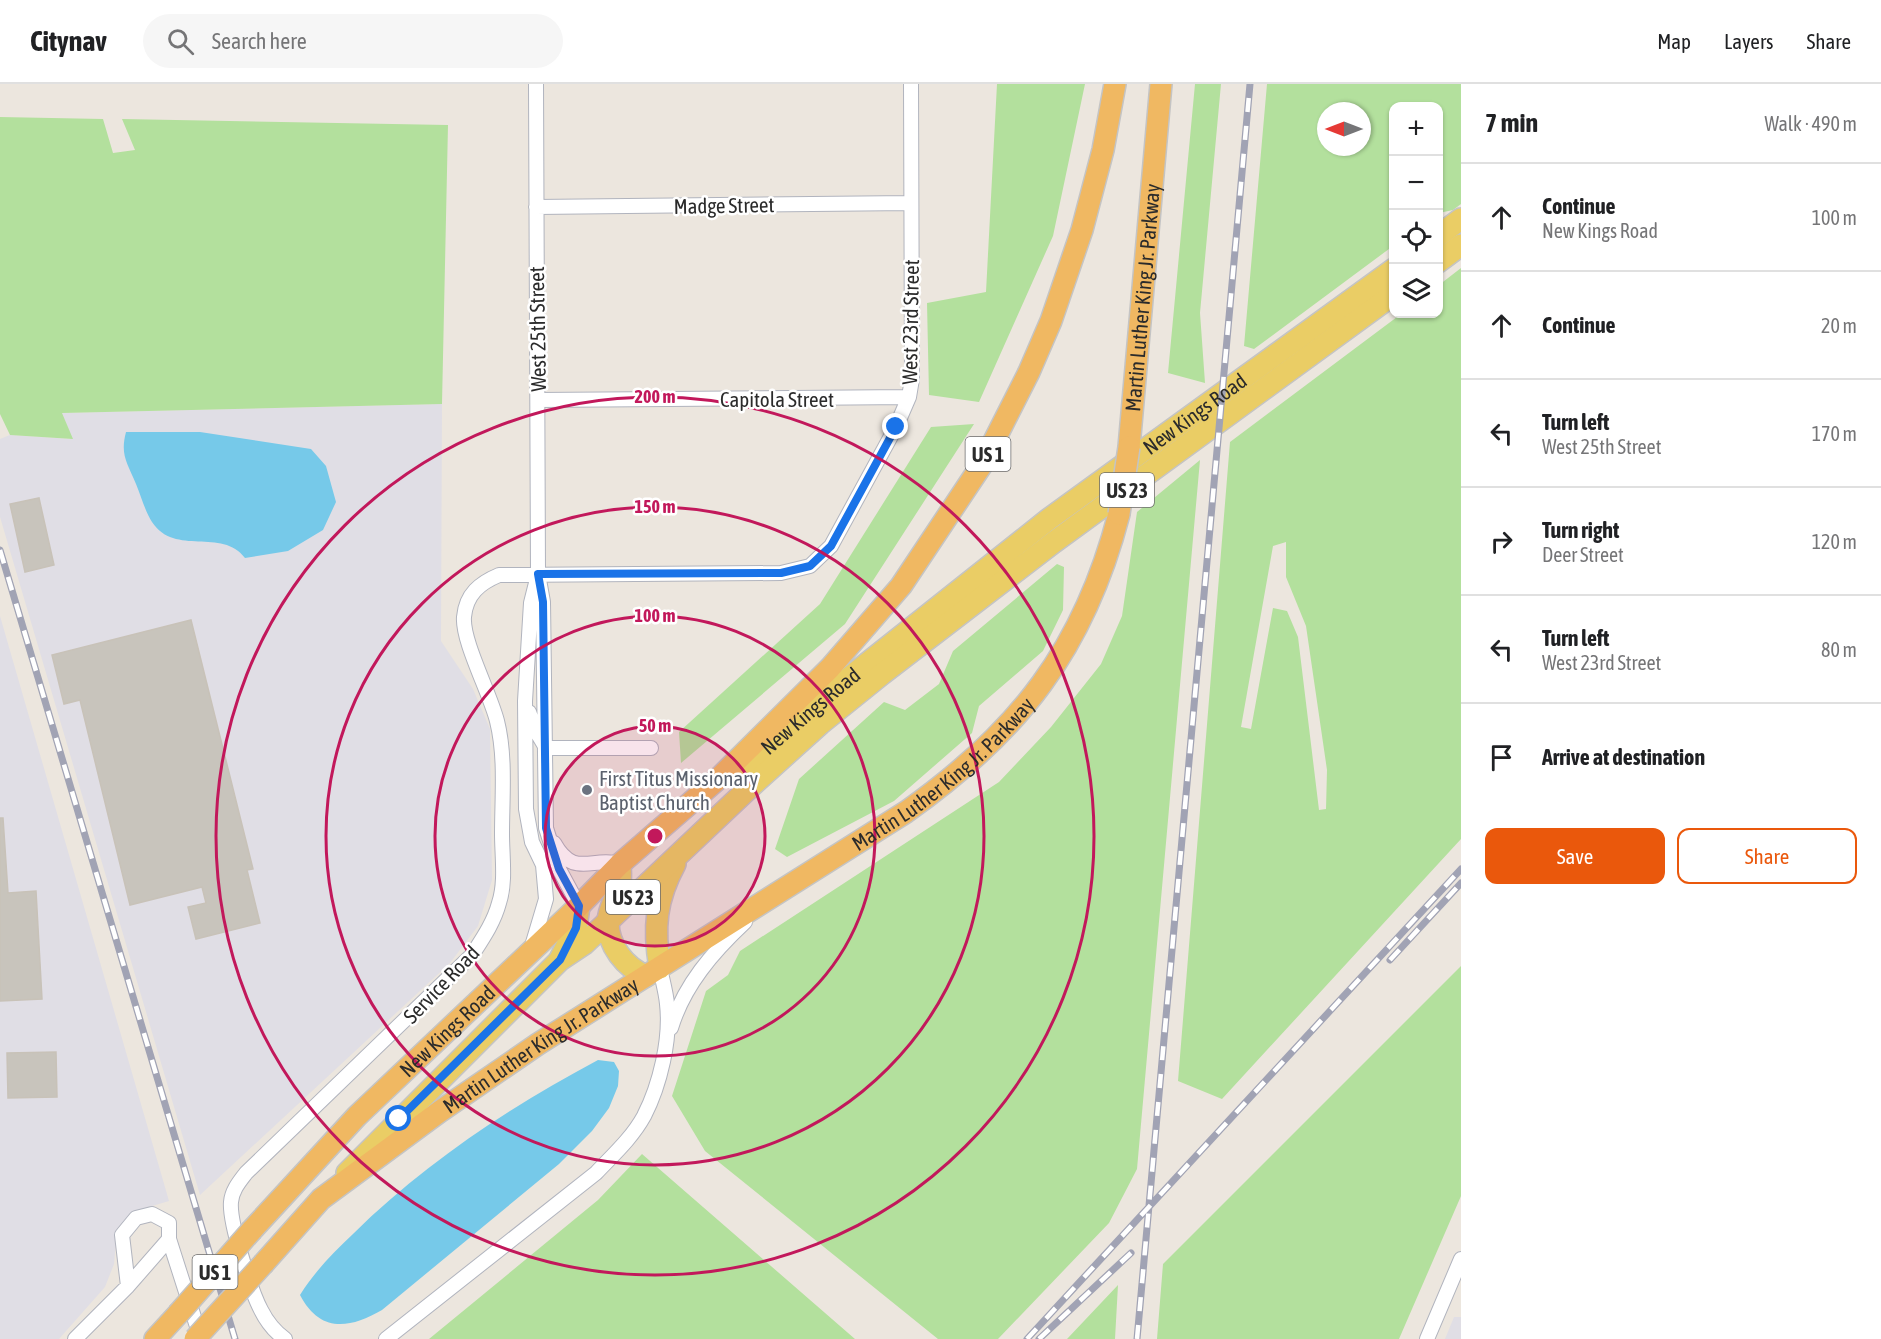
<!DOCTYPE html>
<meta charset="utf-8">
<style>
:root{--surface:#fff;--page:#f6f6f6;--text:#202124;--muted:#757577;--line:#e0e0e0;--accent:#ea580c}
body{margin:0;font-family:"Asap Condensed",sans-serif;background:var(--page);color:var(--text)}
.controls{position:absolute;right:18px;top:18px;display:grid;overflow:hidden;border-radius:12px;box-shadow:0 2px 4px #0004}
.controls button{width:54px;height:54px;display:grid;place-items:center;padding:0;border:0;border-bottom:2px solid var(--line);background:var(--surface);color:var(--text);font:30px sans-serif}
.compass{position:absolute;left:1317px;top:18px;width:54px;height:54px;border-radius:50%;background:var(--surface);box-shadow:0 2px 4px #0004;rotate:270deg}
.stop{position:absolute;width:18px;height:18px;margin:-14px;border:4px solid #1a73e8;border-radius:50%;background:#fff}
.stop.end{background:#1a73e8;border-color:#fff;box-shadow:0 2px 6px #0008}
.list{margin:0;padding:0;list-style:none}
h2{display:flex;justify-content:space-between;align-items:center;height:78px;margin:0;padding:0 24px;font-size:26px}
h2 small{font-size:20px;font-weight:400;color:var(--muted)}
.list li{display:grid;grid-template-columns:39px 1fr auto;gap:18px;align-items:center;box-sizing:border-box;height:108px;padding:0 24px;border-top:2px solid var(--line)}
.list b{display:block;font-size:22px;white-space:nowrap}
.list p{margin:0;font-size:20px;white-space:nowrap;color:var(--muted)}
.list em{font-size:20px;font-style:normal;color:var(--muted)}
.actions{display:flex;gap:12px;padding:18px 24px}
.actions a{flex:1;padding:14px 0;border:2px solid var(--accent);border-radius:12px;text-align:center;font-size:21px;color:var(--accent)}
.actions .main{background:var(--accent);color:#fff}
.icon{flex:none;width:33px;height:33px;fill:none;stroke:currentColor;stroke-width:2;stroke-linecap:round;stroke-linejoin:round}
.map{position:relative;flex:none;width:1461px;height:1255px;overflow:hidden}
header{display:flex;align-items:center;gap:36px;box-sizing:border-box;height:84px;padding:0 30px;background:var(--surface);border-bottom:2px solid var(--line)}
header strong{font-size:28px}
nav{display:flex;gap:33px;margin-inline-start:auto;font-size:21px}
.search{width:420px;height:54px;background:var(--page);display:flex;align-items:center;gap:15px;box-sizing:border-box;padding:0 21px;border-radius:33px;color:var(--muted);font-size:22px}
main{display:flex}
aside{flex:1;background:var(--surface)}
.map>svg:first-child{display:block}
</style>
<header>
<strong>Citynav</strong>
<div class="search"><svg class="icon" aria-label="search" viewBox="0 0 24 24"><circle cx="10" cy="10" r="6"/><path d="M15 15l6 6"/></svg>Search here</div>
<nav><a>Map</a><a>Layers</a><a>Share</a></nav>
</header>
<main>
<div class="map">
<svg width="1461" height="1255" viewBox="0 0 1461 1255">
<rect width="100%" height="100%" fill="#ece6de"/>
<path fill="#e0dee5" d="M 442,320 L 441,557 L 473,605 L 490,645 L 492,796 L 478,842 L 450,879 L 200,1111 L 0,433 L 0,355 L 10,351 L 72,355 L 62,329 Z
M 0,532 L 169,1117 L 132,1128 L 117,1146 L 114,1180 L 105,1203 L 59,1255 L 0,1255 Z
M 1454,1233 L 1461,1233 L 1461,1255 L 1445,1255 Z"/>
<path fill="#b3e09d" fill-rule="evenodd" d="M 997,0 L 1085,0 L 1053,152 L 979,318 L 929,311 L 927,219 L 986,208 Z
M 1195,0 L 1221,0 L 1200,229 L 1205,299 L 1168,289 Z
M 1267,0 L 1461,0 L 1461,120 L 1453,126 L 1439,129 L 1438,22 L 1394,22 L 1393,162 L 1254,265 L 1244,262 ZM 1326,27 L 1362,27 L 1362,63 L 1326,63 Z
M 0,33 L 103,35 L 113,69 L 135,66 L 122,35 L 448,41 L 442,320 L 62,329 L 73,355 L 10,351 L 0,330 Z
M 1461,184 L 1461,755 L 1222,1015 L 1178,997 L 1230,358 L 1401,230 L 1438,230 L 1439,201 ZM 1286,458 L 1286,493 L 1306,542 L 1327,686 L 1326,725 L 1319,726 L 1298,553 L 1287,527 L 1273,524 L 1251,645 L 1241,643 L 1273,462 Z
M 974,340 L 845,540 L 681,679 L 679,648 L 820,520 L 931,343 Z
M 1200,376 L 1137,1085 L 1109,1139 L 998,1255 L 938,1255 L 705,1067 L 672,1012 L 706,907 L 728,891 L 740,867 L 999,698 L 1051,643 L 1101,580 L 1122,532 L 1137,428 Z
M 1057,480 L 1064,483 L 1063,526 L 1043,567 L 979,622 L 972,649 L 894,717 L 787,773 L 775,765 L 799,695 L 884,618 L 905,626 L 939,600 L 953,567 Z
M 1461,882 L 1461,1112 L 1399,1255 L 1157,1255 L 1163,1180 Z
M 642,1070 L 855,1255 L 429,1255 L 598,1116 Z
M 1118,1201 L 1115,1255 L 1067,1255 Z"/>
<path fill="#76c9e9" d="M 126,348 L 200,348 L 311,365 L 326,382 L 336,418 L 323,446 L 288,467 L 245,474 C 222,443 175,473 152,438 C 145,427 141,412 136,400 C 127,378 120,371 126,348 Z
M 598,976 L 614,978 L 619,987 L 618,1002 L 609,1024 L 592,1047 L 559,1080 L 382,1226 C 349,1245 320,1249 300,1211 C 315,1187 333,1169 353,1150 C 425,1079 510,1023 598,976 Z"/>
<path fill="#c8c4bc" stroke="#c8c2b8" stroke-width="1.5" d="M 39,414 L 54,481 L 25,488 L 10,420 Z
M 191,536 L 253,785 L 247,786 L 260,839 L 196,855 L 188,823 L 206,819 L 202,803 L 130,821 L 80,616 L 64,620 L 52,571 Z
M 0,734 L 3,734 L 8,809 L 36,807 L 42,915 L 0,917 Z
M 56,968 L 57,1013 L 8,1014 L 7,969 Z"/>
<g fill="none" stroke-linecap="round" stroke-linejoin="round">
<defs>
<path id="minor" d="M 536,0 L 538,490 L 543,518 L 546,744 L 559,785 L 579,822
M 536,123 L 911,119
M 538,316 L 909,313
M 529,628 L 536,647 L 546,664 L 651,664
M 554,759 C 574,795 592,772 620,780
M 532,862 L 546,815 L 543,781 L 532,758 L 526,725 L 525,617 L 531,519 L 537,495
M 671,944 C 684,901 713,868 745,838
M 128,1202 L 122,1151 L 136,1134 L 152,1130 L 169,1139 L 169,1155 L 201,1255
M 75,1255 L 128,1202 L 169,1155
M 285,1255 C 274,1247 267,1238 261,1226 C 251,1207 229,1138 231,1118 C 232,1106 240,1097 246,1089 L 472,871 C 483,854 494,838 499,819 C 506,798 502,772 502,750 C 502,713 506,673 497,637 C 490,609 462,557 464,533 C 466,510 480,499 499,491 L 781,489 L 810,482 L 831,462 L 896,343 L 909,313 L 912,295 L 911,0
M 386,1255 L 596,1089 C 613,1071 632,1054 644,1032 C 660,1001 671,955 667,920 C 666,908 662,895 660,884
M 1427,1255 L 1461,1175"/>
<g id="primary">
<path d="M 1438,152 L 1461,135"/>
<path d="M 1438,178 L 1461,161"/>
<path id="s1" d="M 733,688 L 742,684 L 840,601 L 1049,435 L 1394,185"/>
<path d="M 620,780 C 620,785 621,792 620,798 C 618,812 608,824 608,838 C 608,862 625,883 646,892"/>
<path d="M 561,873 L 576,844 L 579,822"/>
<path d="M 660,884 C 653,844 656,815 675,780"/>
<path d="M 347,1089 L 560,876 L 584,860 L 748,705 L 820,640 L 882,590 L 1054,458 L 1394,210"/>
</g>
<g id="trunk">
<path id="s2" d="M 1129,363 L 1161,0"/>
<path id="s3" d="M 252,1146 L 357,1032 L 579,822 L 620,780 L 719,694 L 830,584 L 901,502 L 983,379 L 1029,288 L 1051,237 L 1082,146 L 1103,66 L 1115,0"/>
<path id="s4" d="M 264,1179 L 321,1115 L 439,1028 L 538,960 L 906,728 C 1019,648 1084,565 1119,430"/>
<path d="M 155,1255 L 178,1230"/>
</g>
</defs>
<use href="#minor" stroke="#b1b4be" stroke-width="16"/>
<use href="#primary" stroke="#c4c4c4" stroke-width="24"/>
<use href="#trunk" stroke="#c4c4c4" stroke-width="24"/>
<use href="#minor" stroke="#fff" stroke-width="14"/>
<use href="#primary" stroke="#eacd65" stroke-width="21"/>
<use href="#trunk" stroke="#f0b862" stroke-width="21"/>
<defs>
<path id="rail" d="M 0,466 L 235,1255
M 1390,876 L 1461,799
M 1027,1255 L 1461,785
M 1039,1255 L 1131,1169
M 1137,1255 L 1250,0"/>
</defs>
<use href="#rail" stroke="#a1a3b4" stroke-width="7"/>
<use href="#rail" stroke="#fff" stroke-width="4.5" stroke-dasharray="14" stroke-linecap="butt"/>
<defs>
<path id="trunk-bridge" d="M 1119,430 L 1129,363
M 178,1230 L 252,1146
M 195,1255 L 264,1179"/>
</defs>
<use href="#trunk-bridge" stroke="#c4c4c4" stroke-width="24" stroke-linecap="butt"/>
<use href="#trunk-bridge" stroke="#f0b862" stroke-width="21"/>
</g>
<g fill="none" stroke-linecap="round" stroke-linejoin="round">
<path stroke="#1a73e8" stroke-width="8" d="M 399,1035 L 560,876 L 576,844 L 579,822 L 559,785 L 546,744 L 543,518 L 538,490 L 781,489 L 810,482 L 831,462 L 896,343"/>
</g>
<circle cx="655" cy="752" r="110" fill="#c2185b" fill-opacity=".12"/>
<g fill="none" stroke="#c2185b" stroke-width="3">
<circle cx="655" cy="752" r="110"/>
<circle cx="655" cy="752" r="220"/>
<circle cx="655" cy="752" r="329"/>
<circle cx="655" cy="752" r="439"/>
</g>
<circle fill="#6b7280" stroke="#fff" stroke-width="2" cx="587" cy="706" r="6"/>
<g text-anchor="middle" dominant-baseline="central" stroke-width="5" stroke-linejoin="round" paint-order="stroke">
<g fill="#fff" stroke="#6b6b6b" stroke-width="1.5">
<rect x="965.5" y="353" width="45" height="34" rx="4.5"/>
<rect x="1100" y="389" width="54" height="34" rx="4.5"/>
<rect x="606" y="796" width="54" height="34" rx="4.5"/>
<rect x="192.5" y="1171" width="45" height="34" rx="4.5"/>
</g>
<g font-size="20" font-weight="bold" fill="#2b2b2b">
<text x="988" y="370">US 1</text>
<text x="1127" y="406">US 23</text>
<text x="633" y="813">US 23</text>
<text x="215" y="1188">US 1</text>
</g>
<g font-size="21" fill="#2b2b2b" stroke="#fff">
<text transform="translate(724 121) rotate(-1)">Madge Street</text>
<text stroke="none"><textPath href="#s2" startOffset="150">Martin Luther King Jr. Parkway</textPath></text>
<text transform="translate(910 238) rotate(-89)">West 23rd Street</text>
<text transform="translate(537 245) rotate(-91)">West 25th Street</text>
<text x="777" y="315">Capitola Street</text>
<text stroke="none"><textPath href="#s1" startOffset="585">New Kings Road</textPath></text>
<text stroke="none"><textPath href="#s1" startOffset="99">New Kings Road</textPath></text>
<text stroke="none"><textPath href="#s4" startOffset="840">Martin Luther King Jr. Parkway</textPath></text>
<text transform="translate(441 900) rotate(-46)">Service Road</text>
<text stroke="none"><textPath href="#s3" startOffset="279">New Kings Road</textPath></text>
<text stroke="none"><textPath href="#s4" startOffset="354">Martin Luther King Jr. Parkway</textPath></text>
</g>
<g font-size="21" fill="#5b616d" stroke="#fff" text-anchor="start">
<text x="599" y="694">First Titus Missionary<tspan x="599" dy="24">Baptist Church</tspan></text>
</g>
</g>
<circle cx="655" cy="752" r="9" fill="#c2185b" stroke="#fff" stroke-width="3"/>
<g font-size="18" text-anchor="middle" font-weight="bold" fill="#c2185b" stroke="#fff" stroke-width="5" stroke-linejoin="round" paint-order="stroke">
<text x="655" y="319">200 m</text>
<text x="655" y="429">150 m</text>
<text x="655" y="538">100 m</text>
<text x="655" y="648">50 m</text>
</g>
</svg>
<div class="controls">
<button>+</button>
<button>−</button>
<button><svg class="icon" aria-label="locate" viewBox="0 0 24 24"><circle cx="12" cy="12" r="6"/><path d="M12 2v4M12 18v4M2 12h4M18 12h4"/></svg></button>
<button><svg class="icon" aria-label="layers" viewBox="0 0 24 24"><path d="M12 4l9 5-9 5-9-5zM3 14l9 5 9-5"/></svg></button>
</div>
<svg class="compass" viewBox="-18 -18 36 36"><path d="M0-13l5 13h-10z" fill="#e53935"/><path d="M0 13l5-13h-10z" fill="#757577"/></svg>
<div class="stop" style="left:399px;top:1035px"></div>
<div class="stop end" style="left:896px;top:343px"></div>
</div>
<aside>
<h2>7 min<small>Walk · 490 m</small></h2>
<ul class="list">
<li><svg class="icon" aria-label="ahead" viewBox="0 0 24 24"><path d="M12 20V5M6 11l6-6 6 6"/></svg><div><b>Continue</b><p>New Kings Road</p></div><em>100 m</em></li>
<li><svg class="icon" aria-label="ahead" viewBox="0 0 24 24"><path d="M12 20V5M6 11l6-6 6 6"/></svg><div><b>Continue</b></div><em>20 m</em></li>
<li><svg class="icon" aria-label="left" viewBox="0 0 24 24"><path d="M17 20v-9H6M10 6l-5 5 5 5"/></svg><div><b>Turn left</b><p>West 25th Street</p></div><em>170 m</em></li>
<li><svg class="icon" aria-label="right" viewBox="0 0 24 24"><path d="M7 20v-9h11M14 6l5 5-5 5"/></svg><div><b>Turn right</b><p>Deer Street</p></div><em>120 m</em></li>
<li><svg class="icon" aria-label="left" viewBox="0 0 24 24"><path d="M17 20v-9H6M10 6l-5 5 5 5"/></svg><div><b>Turn left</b><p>West 23rd Street</p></div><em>80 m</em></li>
<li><svg class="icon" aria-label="arrive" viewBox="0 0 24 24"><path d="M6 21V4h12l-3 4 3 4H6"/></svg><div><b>Arrive at destination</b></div></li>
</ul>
<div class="actions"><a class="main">Save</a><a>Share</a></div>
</aside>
</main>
